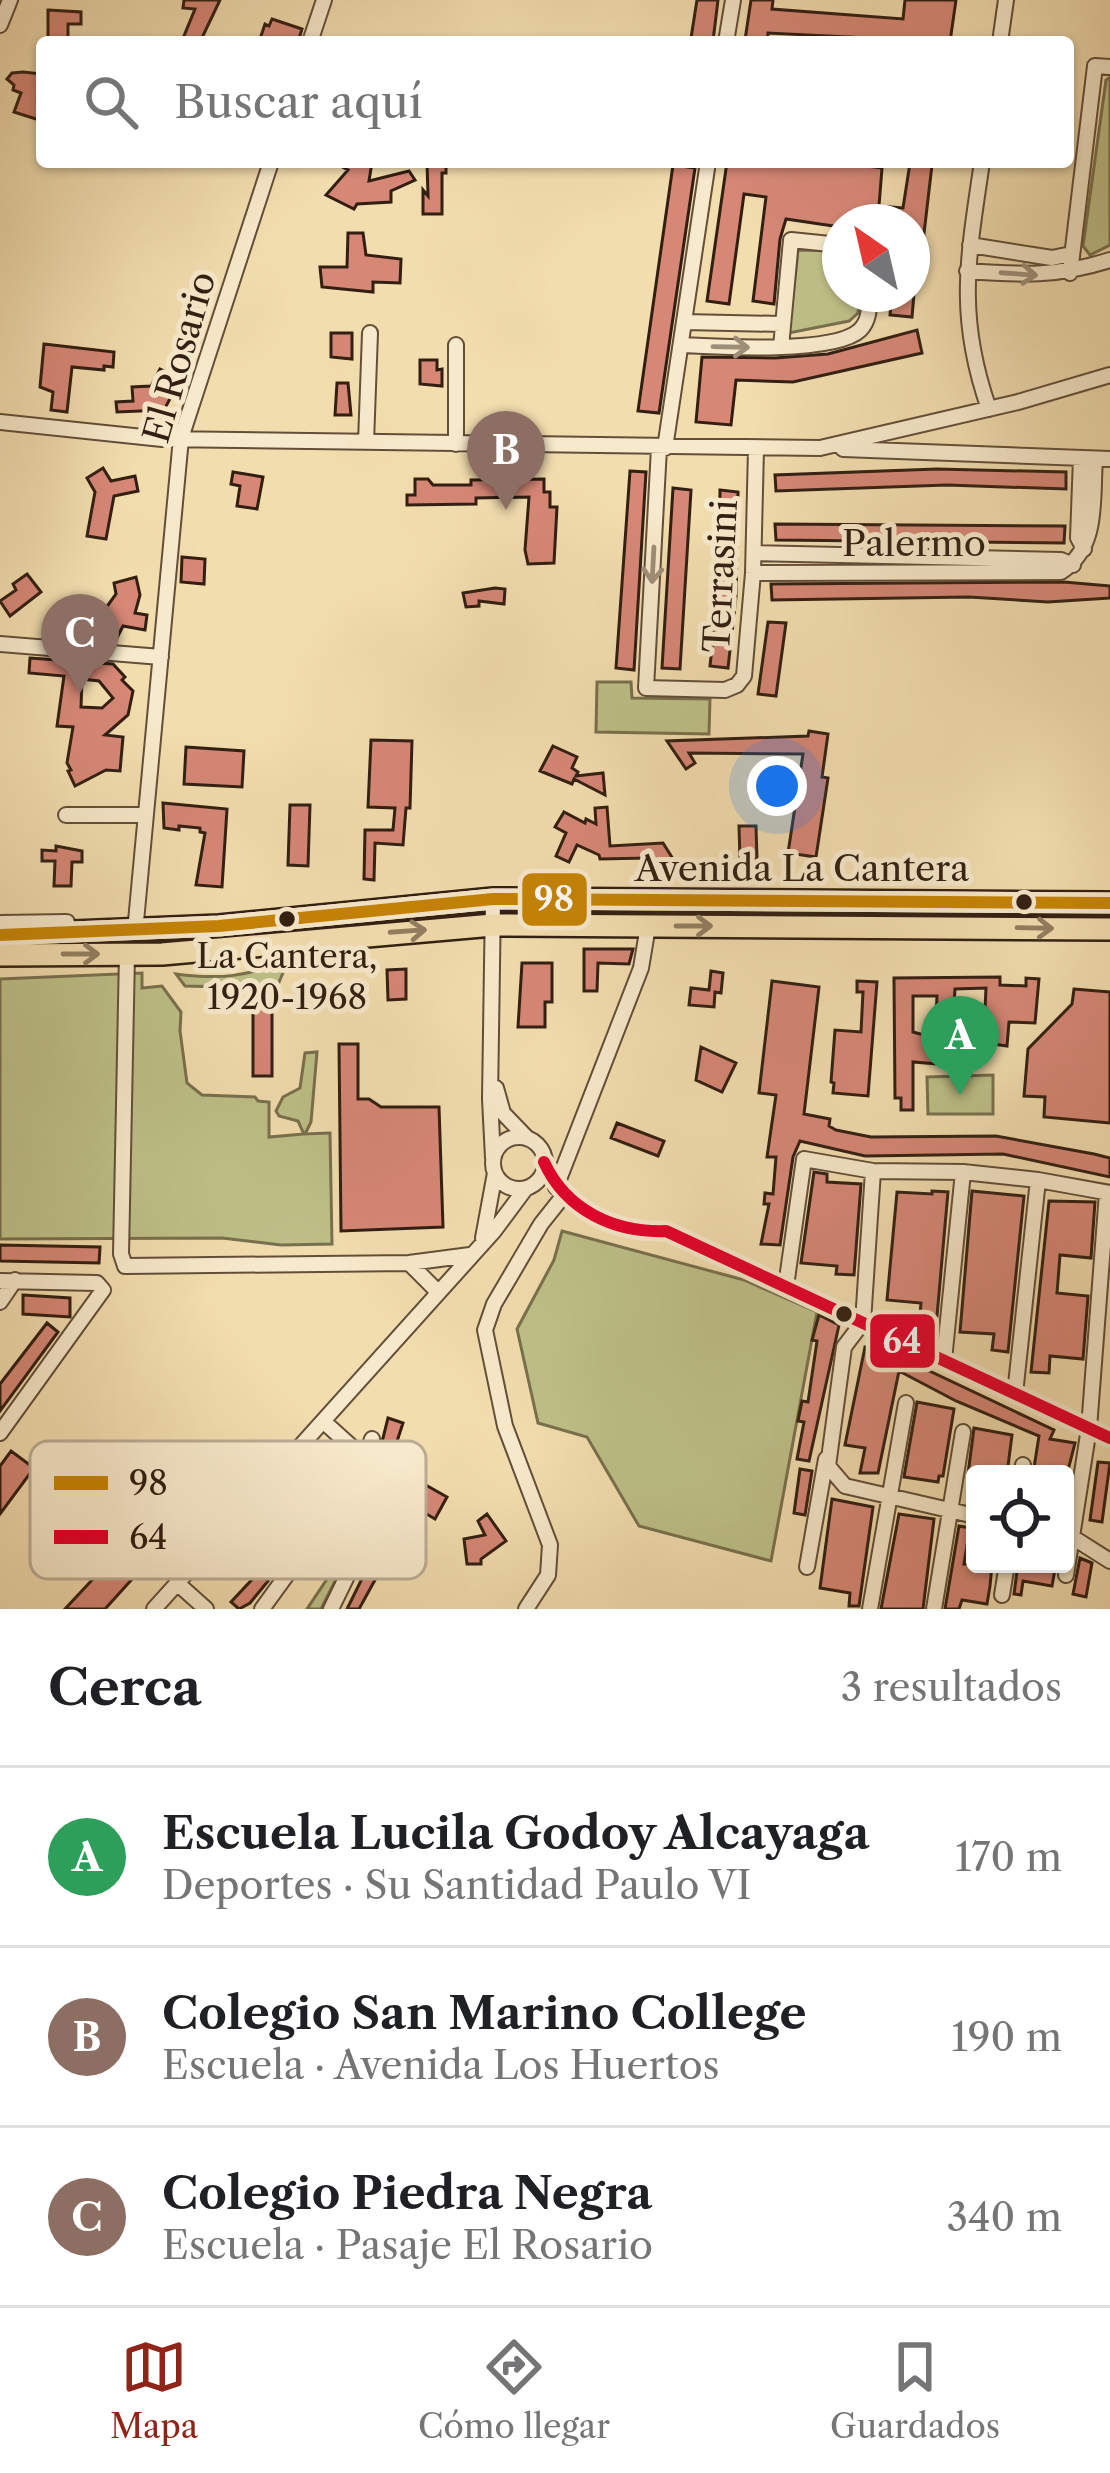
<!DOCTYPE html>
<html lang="es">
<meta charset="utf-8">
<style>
:root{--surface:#fff;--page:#f6f6f6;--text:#202124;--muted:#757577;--line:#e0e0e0;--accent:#8f2418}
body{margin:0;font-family:"Libre Caslon Text",serif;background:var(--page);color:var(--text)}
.controls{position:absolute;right:36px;bottom:36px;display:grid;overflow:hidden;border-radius:12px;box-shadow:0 3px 9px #0004}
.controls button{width:108px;height:108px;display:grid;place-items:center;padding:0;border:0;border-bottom:3px solid var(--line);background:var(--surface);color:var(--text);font:60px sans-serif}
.compass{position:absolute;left:822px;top:204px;width:108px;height:108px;border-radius:50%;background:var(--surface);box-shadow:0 3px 9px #0004;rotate:326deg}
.you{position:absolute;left:777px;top:786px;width:42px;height:42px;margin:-30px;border:9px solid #fff;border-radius:50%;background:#1a73e8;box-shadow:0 0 0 18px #1a73e833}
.badge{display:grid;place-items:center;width:78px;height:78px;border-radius:50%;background:var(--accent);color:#fff;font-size:39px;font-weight:700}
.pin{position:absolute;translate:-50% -99px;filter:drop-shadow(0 3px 6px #0008)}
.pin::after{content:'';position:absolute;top:63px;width:42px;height:36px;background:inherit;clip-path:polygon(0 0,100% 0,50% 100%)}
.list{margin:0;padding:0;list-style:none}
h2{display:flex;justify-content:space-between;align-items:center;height:156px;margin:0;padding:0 48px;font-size:51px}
h2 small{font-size:39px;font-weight:400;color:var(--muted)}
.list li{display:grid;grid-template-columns:78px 1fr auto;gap:36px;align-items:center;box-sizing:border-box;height:180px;padding:0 48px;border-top:3px solid var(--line)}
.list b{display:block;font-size:45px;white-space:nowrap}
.list p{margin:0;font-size:39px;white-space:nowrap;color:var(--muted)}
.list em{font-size:39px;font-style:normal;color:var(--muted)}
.icon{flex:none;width:66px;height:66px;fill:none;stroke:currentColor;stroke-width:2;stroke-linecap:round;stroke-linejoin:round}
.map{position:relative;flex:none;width:1110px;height:1609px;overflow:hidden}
.search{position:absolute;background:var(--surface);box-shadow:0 3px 9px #0004;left:36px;right:36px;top:36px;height:132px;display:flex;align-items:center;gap:30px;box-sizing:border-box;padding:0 42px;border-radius:12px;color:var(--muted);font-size:45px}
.sheet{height:696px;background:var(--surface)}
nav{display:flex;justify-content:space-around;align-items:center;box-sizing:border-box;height:168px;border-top:3px solid var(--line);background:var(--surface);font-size:33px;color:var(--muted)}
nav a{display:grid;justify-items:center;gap:6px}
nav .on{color:var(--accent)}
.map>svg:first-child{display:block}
</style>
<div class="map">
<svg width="1110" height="1609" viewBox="0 0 1110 1609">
<rect width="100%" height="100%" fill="#f2ddaf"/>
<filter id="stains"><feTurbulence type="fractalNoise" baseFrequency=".00167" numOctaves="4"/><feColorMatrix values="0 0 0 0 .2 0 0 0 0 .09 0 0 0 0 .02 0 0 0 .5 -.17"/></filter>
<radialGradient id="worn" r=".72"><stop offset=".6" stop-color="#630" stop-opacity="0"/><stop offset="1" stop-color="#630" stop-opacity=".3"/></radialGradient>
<path fill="#bec088" stroke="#78704d" stroke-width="3" d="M 1110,77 L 1110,245 L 1090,255 L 1083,246 L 1106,80 Z
M 798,250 L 840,251 L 840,294 L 861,294 L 858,313 L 849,321 L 789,333 Z
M 597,682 L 631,682 L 632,698 L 710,699 L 709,734 L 596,732 Z
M 288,961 L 277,987 L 272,988 L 185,986 L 176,974 C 222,980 245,976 288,961 Z
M 142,973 L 142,988 L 162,986 L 181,1012 L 180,1031 L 187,1083 L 202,1095 L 255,1097 L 258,1101 L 269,1102 L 269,1137 L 304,1134 L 298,1121 L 279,1116 L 276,1111 L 283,1097 L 300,1088 L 305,1053 L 317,1052 L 311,1122 L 305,1134 L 330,1133 L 332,1244 L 281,1245 L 222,1238 L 0,1239 L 0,979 Z
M 993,1075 L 993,1114 L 928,1114 L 927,1077 Z
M 562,1231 L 744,1280 L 817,1312 L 771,1561 L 639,1526 L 587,1437 L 538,1423 L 517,1329 L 554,1260 Z
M 354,1509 L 362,1511 L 364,1524 L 321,1609 L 307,1609 L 329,1576 L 310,1559 Z"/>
<path fill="#d68776" stroke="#321f12" stroke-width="3" fill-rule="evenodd" d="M 184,0 L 220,0 L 200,42 L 184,36 L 195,9 L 183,8 Z
M 697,0 L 718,0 L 713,41 L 691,38 Z
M 751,0 L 773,0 L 772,9 L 903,19 L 905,0 L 956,0 L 950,42 L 768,33 L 767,42 L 745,40 Z
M 48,10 L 81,12 L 81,24 L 68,24 L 68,42 L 48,42 Z
M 272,19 L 302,29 L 298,42 L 259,42 L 265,24 L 269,26 Z
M 23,72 L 42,74 L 42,121 L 14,112 L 21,93 L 13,90 L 14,85 L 7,79 L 12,73 Z
M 333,162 L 372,162 L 369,181 L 409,171 L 415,180 L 391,191 L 391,202 L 357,204 L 354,209 L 326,195 L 348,170 Z
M 427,162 L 446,162 L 446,173 L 442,173 L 442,214 L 423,214 L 423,190 L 428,196 Z
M 727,162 L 836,162 L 882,168 L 879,206 L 903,208 L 910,163 L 932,165 L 923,242 L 912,241 L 912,221 L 887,218 L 887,222 L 840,222 L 840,227 L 786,219 L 780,239 L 774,304 L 753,301 L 766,197 L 744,194 L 729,304 L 707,301 Z
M 673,165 L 695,168 L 659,413 L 638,411 Z
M 348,233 L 363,233 L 366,255 L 401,259 L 400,283 L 373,282 L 373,292 L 322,287 L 320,267 L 347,267 Z
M 892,294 L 914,294 L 912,317 L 890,315 Z
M 917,330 L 922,353 L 793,382 L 736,380 L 731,425 L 696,422 L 702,357 L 775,358 L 828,354 Z
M 331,333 L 352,333 L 352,359 L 331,357 Z
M 44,344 L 114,352 L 113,367 L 104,366 L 104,370 L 72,367 L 67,412 L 51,410 L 53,392 L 40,387 Z
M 420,360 L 437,360 L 437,370 L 442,369 L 442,386 L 420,384 Z
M 160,369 L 174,376 L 167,390 L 173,393 L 164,410 L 117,412 L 116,402 L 133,401 L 132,387 L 151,386 Z
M 337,383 L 348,383 L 351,415 L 335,415 Z
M 103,468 L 111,481 L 135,476 L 138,491 L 114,496 L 106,539 L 87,536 L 95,492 L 87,478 Z
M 937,469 L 1066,472 L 1066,489 L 947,485 L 776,491 L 775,475 Z
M 630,471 L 646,472 L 634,670 L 616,668 Z
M 233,472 L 263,477 L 257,509 L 237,506 L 240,486 L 231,484 Z
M 415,479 L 428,479 L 433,485 L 471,485 L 471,480 L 544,479 L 544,492 L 550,492 L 550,507 L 557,507 L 554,563 L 528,564 L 525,550 L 529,497 L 476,498 L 476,504 L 407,505 L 407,495 L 415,495 Z
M 673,488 L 691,490 L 680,669 L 662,668 Z
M 720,490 L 738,492 L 736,597 L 728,668 L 710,666 L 719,583 Z
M 775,524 L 1065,526 L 1064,543 L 776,540 Z
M 182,557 L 205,559 L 204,584 L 181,582 Z
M 27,574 L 41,592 L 10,616 L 0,601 L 16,590 L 13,584 Z
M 136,577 L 140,595 L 135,613 L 147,615 L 145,630 L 123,626 L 116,640 L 104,639 L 103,612 L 116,594 L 114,583 Z
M 1064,582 L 1110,586 L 1110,598 L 1048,602 L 969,597 L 772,600 L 771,584 Z
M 495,588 L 505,589 L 504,604 L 479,601 L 479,606 L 466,607 L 463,593 Z
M 768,622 L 786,623 L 776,696 L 758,694 Z
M 30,658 L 113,664 L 125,677 L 122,680 L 133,691 L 128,715 L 105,735 L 123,737 L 120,771 L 106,770 L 75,786 L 68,771 L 71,770 L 67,763 L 73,727 L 57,726 L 64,676 L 29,673 ZM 82,679 L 99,681 L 113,698 L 102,708 L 81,707 Z
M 809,731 L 828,734 L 822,777 L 828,778 L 816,857 L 788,853 L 803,754 L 689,753 L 695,763 L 686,769 L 667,741 L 808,736 Z
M 371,740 L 412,741 L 410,808 L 406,808 L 403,845 L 375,843 L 374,880 L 364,879 L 365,830 L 393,830 L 395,808 L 368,807 Z
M 553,746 L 577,757 L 572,768 L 578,772 L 576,776 L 603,773 L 605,795 L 574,779 L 572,784 L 540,771 Z
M 186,747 L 244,751 L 242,787 L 184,784 Z
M 163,803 L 227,809 L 222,887 L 196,885 L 205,833 L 200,832 L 200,828 L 179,826 L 179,830 L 164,828 Z
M 290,805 L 310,805 L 308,866 L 288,865 Z
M 607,807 L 610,846 L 663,843 L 673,859 L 648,867 L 648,858 L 600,859 L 599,855 L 577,845 L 569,862 L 556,856 L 566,833 L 555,827 L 564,812 L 585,823 L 586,819 L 596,824 L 595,808 Z
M 739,826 L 756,826 L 757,859 L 740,860 Z
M 56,846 L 82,851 L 82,862 L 72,862 L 71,886 L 54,886 L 55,861 L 42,861 L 42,850 L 56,851 Z
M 584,949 L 633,949 L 629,964 L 598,963 L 597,991 L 584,991 Z
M 522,963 L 552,963 L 552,1002 L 545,1002 L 545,1027 L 518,1027 Z
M 406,969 L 406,999 L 388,1000 L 387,970 Z
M 711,971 L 723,973 L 721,993 L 715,992 L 714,1007 L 689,1005 L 691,988 L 709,990 Z
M 1000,977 L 1000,985 L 1026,986 L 1026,978 L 1039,979 L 1035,1023 L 1009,1022 L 1007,1046 L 993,1044 L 993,1051 L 983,1051 L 986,988 L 955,989 L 952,1038 L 962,1039 L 960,1066 L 913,1062 L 913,1110 L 901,1110 L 901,1098 L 895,1098 L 894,978 ZM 913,996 L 937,996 L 935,1038 L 913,1032 Z
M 772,981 L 819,987 L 804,1114 L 830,1119 L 829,1126 L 836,1130 L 871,1137 L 996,1136 L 1094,1154 L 1110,1158 L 1110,1177 L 1003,1154 L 865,1156 L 800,1141 L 793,1157 L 780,1245 L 761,1244 L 769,1204 L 764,1204 L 765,1193 L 773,1194 L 776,1157 L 767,1157 L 776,1095 L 759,1093 Z
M 857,981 L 877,982 L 868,1096 L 833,1093 L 834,1083 L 831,1082 L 835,1030 L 861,1032 L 863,992 L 857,992 Z
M 1074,989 L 1110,992 L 1110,1123 L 1044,1117 L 1045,1097 L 1024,1096 L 1028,1049 L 1072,1004 Z
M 253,994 L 272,994 L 272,1076 L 253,1076 Z
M 339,1044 L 358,1044 L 358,1099 L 369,1099 L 381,1107 L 439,1107 L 443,1227 L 341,1231 Z
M 701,1047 L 736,1063 L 722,1092 L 696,1080 Z
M 617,1123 L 664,1141 L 658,1156 L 611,1138 Z
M 814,1172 L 827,1174 L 827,1182 L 861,1184 L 854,1275 L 836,1274 L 837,1266 L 801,1263 Z
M 932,1191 L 948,1192 L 937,1316 L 920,1314 L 921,1303 L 887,1300 L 897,1192 L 932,1194 Z
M 972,1191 L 1024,1196 L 1008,1352 L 992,1350 L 994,1334 L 960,1332 Z
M 1049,1201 L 1095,1202 L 1091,1258 L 1060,1255 L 1057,1293 L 1088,1296 L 1083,1359 L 1050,1356 L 1049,1373 L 1031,1372 Z
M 0,1245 L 100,1247 L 99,1263 L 0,1261 Z
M 23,1295 L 70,1298 L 70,1317 L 23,1314 Z
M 819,1315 L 839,1325 L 809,1461 L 797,1459 L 804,1422 L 798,1421 L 802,1401 L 808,1402 L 817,1341 L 812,1340 Z
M 47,1323 L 58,1332 L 0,1411 L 0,1384 Z
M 865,1347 L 885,1350 L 1054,1430 L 1050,1439 L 1075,1443 L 1067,1474 L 1033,1474 L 1039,1436 L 956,1401 L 899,1371 L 878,1473 L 860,1473 L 865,1448 L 845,1445 Z
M 917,1402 L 954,1409 L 943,1476 L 939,1476 L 938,1482 L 904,1477 Z
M 388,1418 L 403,1423 L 389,1466 L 377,1462 Z
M 974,1428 L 1012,1435 L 1007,1474 L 968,1474 Z
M 11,1451 L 34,1468 L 0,1514 L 0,1466 Z
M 1098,1462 L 1110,1463 L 1102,1522 L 1090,1520 Z
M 800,1469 L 812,1471 L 805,1515 L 794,1513 Z
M 424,1484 L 447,1497 L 435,1519 L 413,1506 Z
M 832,1499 L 873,1507 L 859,1606 L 849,1606 L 850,1593 L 820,1588 Z
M 487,1514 L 506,1541 L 481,1559 L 481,1564 L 467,1564 L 464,1539 L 485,1535 L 478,1521 Z
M 899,1514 L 934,1519 L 923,1609 L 881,1609 Z
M 959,1526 L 970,1528 L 964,1564 L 992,1564 L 990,1586 L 987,1604 L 962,1600 L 959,1609 L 945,1609 Z
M 387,1528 L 396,1533 L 386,1560 L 359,1609 L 347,1609 Z
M 132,1537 L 153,1556 L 105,1609 L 65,1609 Z
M 1080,1558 L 1092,1563 L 1086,1597 L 1073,1594 Z
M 1018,1564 L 1055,1569 L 1052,1586 L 1023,1581 L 1021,1595 L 1014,1594 Z
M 259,1572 L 268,1581 L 250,1603 L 239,1609 L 231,1602 Z"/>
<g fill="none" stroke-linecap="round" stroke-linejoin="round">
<defs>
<path id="minor" d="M 0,25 L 10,0
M 310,42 L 324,0
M 726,42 L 733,0
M 1000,42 L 1006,0
M 982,162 C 968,258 956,315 989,409
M 970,245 L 1052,258 L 1071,254
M 967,271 C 1021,275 1057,277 1110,260
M 1070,273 L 1095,66 L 1110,67
M 684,322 L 782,324
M 456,345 L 456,444
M 681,345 C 717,347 835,354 860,330 C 870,320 869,307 869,294
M 781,347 L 791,240 L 840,245
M 0,422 L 162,439 L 820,448 L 1018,402 L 1110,375
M 366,442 L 370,333
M 659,448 L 646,688 L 725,690 L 737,685 L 744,676 L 753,573 L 756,449
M 665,448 L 708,162
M 843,449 L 1110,459
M 1081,458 L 1078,538 L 1084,549
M 754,553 L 1061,560 L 1073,565
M 753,573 L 1061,572 C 1099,547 1092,501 1095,459
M 0,644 L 161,657
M 66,815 L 146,815
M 493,899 L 490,1099 L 493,1158
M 0,923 L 67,922
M 130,930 L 135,932 L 181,438 L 271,162
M 127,954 L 121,1254 L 125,1266 L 409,1263 L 470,1255
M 496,1088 L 503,1113 L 528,1139
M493 1163a26 26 0 1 1 52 0a26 26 0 1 1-52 0Z
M 544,1162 C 566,1210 614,1233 666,1231 L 1110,1438
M 873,1171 L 863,1322 L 844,1347 L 828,1466 L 845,1486 L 975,1516
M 556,1187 L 641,968 L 648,926
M 483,1238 L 495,1173
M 409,1263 L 438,1292
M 0,1281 L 97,1283 L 103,1290 L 0,1433
M 786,1286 L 804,1159 L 873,1171 L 963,1172 L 1038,1180 L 1110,1193
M 0,1302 L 15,1280
M 944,1360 L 963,1172
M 1015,1394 L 1038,1180
M 323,1421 L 364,1458
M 1021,1474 L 1023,1465
M 1069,1535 L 1110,1561
M 807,1567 L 826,1459
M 1066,1575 L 1089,1428 L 1107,1193
M 177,1583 L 206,1609
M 1002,1595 L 1007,1564
M 154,1609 L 494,1231 L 526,1188
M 262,1609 L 299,1558 L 361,1490
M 331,1609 L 372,1525 L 373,1513 L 359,1479 L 372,1439
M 526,1609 L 548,1575 L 550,1545 L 505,1426 L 485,1330 L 494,1304 L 541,1224 L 564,1195
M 870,1609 L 906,1403
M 934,1609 L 963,1432"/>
<path id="highway" d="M 0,935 L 219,926 L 493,899 L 1110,903
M 0,955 L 162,954 L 493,925 L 1110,929"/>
</defs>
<use href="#minor" stroke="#624e39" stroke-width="18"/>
<use href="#highway" stroke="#321f12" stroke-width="26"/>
<use href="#minor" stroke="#f7e9cb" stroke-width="14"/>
<use href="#highway" stroke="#f2ddaf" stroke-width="21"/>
<defs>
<path id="bus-1" d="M 0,935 L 219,926 L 493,899 L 1110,903"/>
<path id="bus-2" d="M 544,1162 C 566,1210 614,1233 666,1231 L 1110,1438"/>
</defs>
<use href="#bus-1" stroke="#f7e9cb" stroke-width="21"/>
<use href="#bus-2" stroke="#f7e9cb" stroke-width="21"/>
<use href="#bus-1" stroke="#c68404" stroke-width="12"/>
<use href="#bus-2" stroke="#e4002b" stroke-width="12"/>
</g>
<defs><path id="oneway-shaft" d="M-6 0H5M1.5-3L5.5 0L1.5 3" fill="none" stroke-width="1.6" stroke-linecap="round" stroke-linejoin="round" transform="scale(3)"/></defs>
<g stroke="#9e8e78">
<use href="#oneway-shaft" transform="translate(1019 274) rotate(4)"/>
<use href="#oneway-shaft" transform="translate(731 347) rotate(1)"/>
<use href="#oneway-shaft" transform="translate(653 565) rotate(93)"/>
</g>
<g stroke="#927e60">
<use href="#oneway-shaft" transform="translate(694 926)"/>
<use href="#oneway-shaft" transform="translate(1035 928) rotate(1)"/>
<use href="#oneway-shaft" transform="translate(408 931) rotate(-4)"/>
<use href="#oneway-shaft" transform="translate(81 954)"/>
</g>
<g fill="#321f12" stroke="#f7e9cb" stroke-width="4.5">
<circle cx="1024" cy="902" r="10"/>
<circle cx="287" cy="919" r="10"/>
<circle cx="844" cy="1314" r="10"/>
</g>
<g text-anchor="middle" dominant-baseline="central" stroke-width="10" stroke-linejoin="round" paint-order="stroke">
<g font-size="33" fill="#321f12" stroke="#f7e9cb">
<text x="287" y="956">La Cantera,<tspan x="287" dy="41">1920-1968</tspan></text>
</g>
<g font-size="36" fill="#321f12" stroke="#f7e9cb">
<text transform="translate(179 357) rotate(-74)">El Rosario</text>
<text x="914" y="543">Palermo</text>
<text transform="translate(720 576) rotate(-87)">Terrasini</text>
<text x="802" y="868">Avenida La Cantera</text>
</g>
</g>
<rect x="30" y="1441" width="396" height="138" rx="18" fill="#f7e9cb" stroke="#bcac94" stroke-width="3"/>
<rect x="54" y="1476" width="54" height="14" fill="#c68404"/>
<rect x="54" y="1530" width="54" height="14" fill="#e4002b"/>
<g font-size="33" fill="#321f12">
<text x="129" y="1495">98</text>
<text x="129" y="1549">64</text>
</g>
<g stroke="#f7e9cb" stroke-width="4.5">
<rect x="520" y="871" width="69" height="57" rx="12" fill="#c68404"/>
<rect x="868" y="1312" width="69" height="58" rx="12" fill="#e4002b"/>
</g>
<g font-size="33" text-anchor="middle" font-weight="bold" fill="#fff">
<text x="554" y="911">98</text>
<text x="902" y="1353">64</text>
</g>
<rect width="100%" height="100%" filter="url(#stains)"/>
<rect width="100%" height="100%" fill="url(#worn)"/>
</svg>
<div class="controls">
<button><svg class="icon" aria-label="locate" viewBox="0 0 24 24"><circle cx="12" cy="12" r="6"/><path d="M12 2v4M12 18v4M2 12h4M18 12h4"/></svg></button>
</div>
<svg class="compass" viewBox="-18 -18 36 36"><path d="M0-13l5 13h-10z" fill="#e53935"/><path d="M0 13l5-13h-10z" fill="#757577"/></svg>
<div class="you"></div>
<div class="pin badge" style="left:960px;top:1095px;background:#2e9e5b">A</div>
<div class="pin badge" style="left:506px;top:510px;background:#8d6e63">B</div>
<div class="pin badge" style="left:80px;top:693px;background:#8d6e63">C</div>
<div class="search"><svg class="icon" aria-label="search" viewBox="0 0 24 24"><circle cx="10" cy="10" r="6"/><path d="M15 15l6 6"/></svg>Buscar aquí</div>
</div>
<section class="sheet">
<h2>Cerca<small>3 resultados</small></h2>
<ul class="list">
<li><span class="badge" style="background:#2e9e5b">A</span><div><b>Escuela Lucila Godoy Alcayaga</b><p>Deportes · Su Santidad Paulo VI</p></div><em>170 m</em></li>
<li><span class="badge" style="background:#8d6e63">B</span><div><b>Colegio San Marino College</b><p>Escuela · Avenida Los Huertos</p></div><em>190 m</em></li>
<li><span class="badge" style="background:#8d6e63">C</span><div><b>Colegio Piedra Negra</b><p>Escuela · Pasaje El Rosario</p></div><em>340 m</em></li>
</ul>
</section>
<nav>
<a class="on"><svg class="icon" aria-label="map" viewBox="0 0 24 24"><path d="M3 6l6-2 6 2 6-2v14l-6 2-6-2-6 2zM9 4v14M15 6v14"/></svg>Mapa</a>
<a><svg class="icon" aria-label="directions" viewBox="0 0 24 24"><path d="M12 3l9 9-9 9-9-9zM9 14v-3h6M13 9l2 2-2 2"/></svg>Cómo llegar</a>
<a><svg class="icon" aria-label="saved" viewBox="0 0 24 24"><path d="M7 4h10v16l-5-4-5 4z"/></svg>Guardados</a>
</nav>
